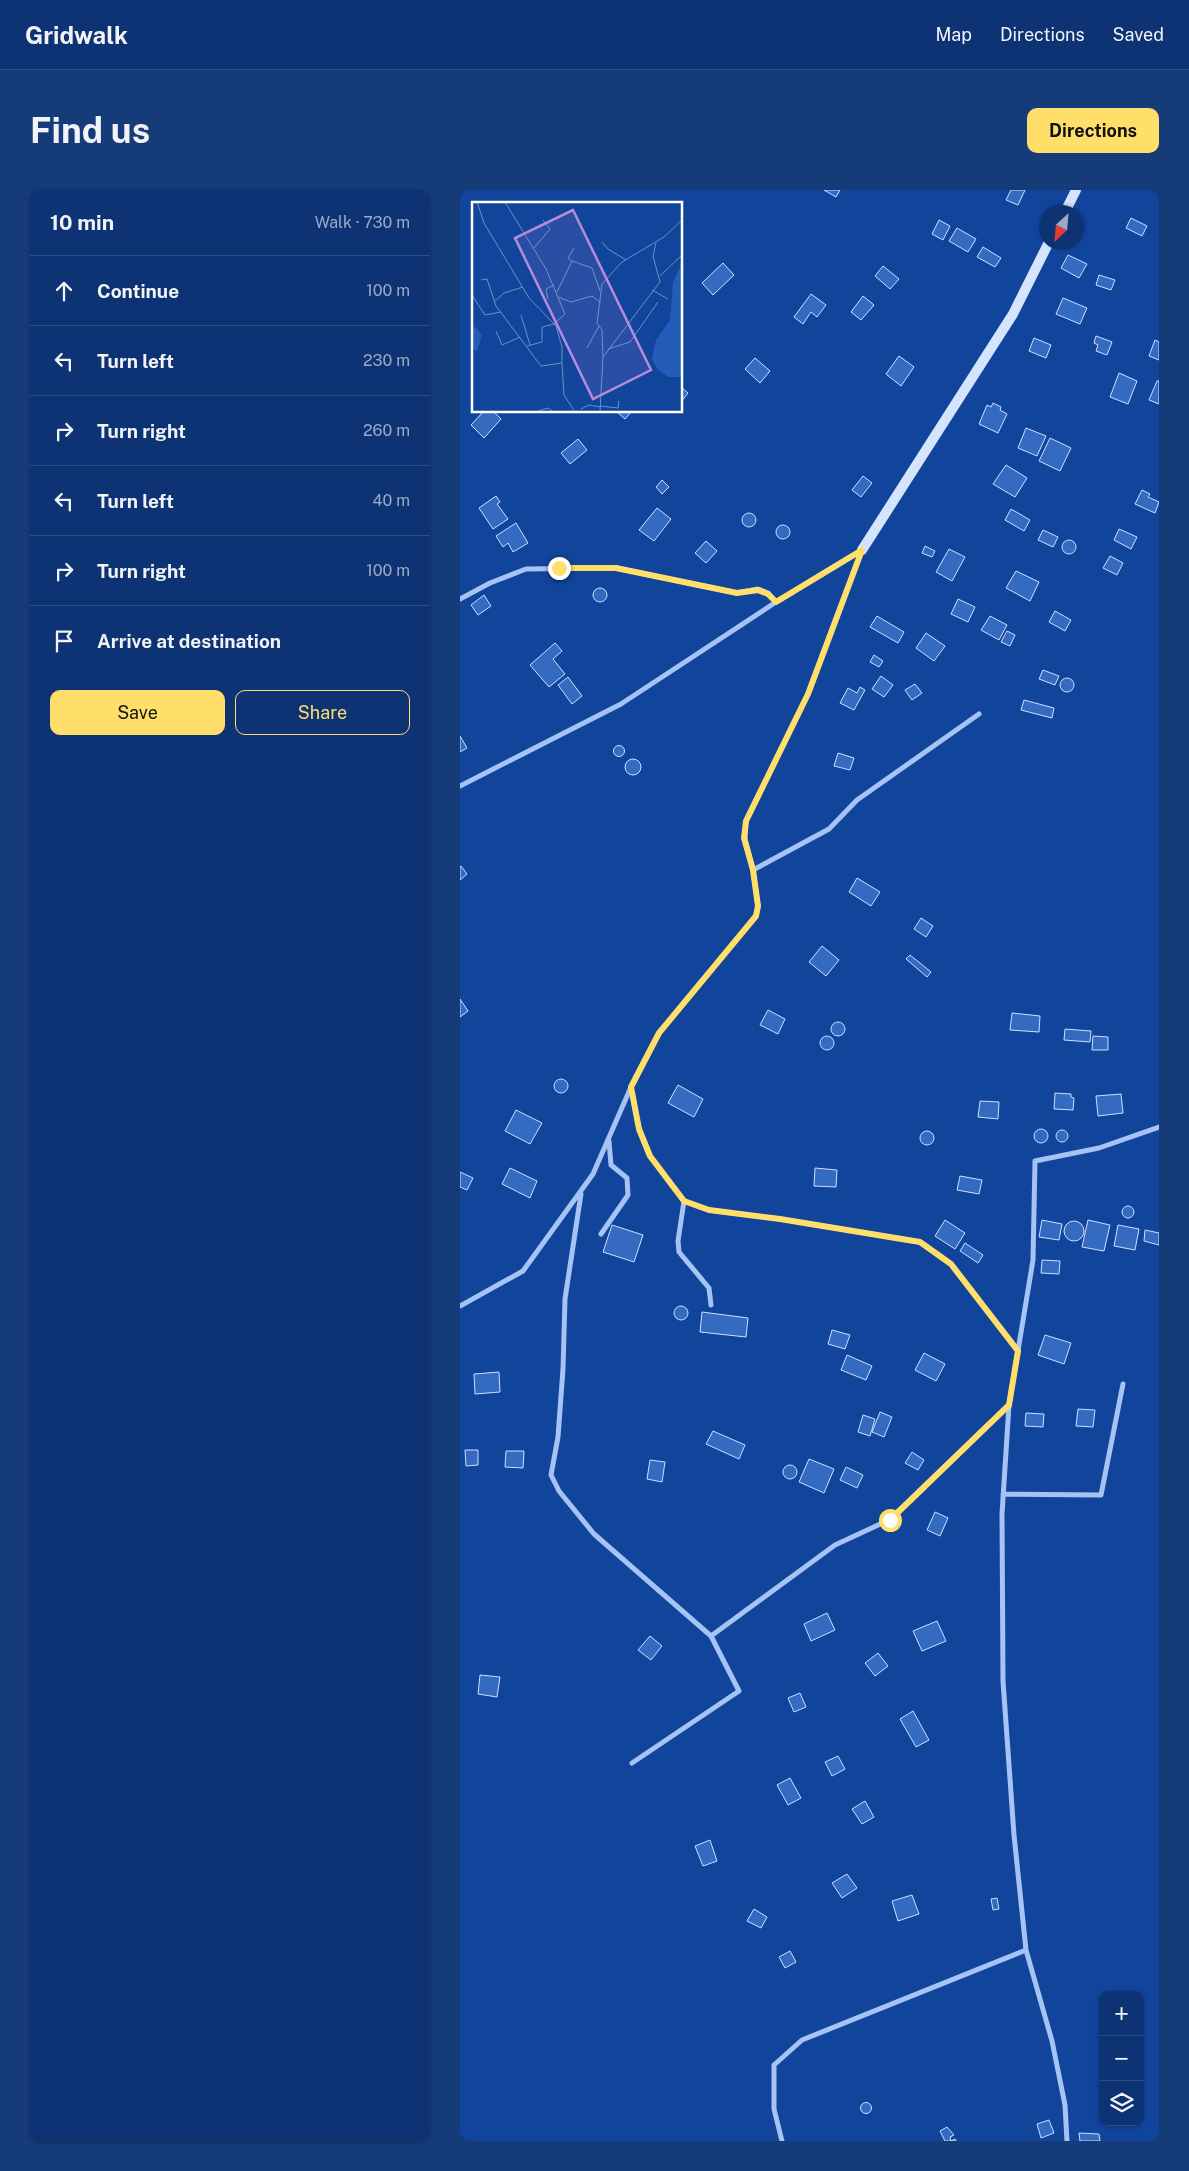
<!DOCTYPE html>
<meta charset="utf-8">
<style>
:root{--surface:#0d3374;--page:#163b79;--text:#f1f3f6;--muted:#9aaac5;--line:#2d4e86;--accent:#ffde69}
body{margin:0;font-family:"Public Sans",sans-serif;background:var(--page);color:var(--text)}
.controls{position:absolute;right:15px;bottom:15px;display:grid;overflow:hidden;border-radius:10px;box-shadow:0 1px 4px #0004}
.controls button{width:45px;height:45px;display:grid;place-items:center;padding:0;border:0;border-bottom:1px solid var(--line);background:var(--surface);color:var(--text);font:25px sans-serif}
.compass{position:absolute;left:579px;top:15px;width:45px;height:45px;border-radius:50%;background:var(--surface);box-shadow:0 1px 4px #0004;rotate:206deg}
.stop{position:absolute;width:15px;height:15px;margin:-11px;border:4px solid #ffde69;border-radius:50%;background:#fff}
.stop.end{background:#ffde69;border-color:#fff;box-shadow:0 1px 5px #0008}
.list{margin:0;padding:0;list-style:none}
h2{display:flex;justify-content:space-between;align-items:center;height:65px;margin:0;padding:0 20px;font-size:21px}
h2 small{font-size:16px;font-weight:400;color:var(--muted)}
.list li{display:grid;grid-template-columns:32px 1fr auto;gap:15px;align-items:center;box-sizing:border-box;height:70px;padding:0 20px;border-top:1px solid var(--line)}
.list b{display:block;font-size:19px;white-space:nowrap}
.list em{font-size:16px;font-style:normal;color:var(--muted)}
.actions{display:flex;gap:10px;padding:15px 20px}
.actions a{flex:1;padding:11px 0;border:1px solid var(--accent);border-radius:10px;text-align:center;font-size:18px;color:var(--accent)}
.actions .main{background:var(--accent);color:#111}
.icon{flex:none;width:28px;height:28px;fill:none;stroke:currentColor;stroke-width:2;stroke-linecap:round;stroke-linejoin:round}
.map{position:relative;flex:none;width:699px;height:1951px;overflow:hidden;border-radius:10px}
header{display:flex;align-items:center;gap:30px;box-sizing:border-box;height:70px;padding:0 25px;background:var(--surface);border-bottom:1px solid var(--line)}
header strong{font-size:24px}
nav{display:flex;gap:28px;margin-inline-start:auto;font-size:18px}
.intro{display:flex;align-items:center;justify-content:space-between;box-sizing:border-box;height:120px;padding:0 30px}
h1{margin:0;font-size:35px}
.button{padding:12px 22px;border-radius:10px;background:var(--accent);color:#111;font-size:18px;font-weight:700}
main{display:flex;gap:30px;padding:0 30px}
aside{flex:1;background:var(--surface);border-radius:10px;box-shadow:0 1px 4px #0004}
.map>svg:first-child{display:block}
</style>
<header>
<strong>Gridwalk</strong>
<nav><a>Map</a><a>Directions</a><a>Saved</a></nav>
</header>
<div class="intro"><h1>Find us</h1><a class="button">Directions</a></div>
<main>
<aside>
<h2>10 min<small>Walk · 730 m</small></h2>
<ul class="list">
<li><svg class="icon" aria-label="ahead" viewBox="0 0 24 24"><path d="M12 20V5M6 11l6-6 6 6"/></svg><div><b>Continue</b></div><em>100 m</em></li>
<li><svg class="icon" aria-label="left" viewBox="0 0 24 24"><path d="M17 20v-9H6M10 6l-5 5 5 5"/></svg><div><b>Turn left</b></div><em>230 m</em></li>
<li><svg class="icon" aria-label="right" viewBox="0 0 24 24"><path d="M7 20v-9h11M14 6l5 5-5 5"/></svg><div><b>Turn right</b></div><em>260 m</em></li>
<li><svg class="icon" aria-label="left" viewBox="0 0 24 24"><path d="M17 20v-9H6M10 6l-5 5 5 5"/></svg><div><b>Turn left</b></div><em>40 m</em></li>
<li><svg class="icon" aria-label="right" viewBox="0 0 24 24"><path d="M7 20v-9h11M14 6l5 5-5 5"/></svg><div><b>Turn right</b></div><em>100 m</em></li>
<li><svg class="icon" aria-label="arrive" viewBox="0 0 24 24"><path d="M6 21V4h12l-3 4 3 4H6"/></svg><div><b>Arrive at destination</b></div></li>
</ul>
<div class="actions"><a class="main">Save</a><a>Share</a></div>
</aside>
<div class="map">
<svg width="699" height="1951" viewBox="0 0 699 1951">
<rect width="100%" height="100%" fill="#11449b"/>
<path fill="#356ac1" stroke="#cee0fe" d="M 364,0 L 380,0 L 376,7 Z
M 551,0 L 565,0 L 558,15 L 546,10 Z
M 671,28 L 687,36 L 682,46 L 666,38 Z
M 479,30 L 490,36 L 483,50 L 472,44 Z
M 497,38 L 516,49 L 508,62 L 489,51 Z
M 523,57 L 541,68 L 535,77 L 517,67 Z
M 608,65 L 627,74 L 619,88 L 601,78 Z
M 263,73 L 274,85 L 253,105 L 242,93 Z
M 423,76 L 439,89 L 430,99 L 415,86 Z
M 639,85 L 655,90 L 651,100 L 636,95 Z
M 351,104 L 366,115 L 357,127 L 351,122 L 343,134 L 334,127 Z
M 403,106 L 414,115 L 401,130 L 391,122 Z
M 603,108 L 627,118 L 620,134 L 596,124 Z
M 636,146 L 652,152 L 647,165 L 636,161 L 638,155 L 634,153 Z
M 574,148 L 591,155 L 586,168 L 569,161 Z
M 695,150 L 699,152 L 699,170 L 689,166 Z
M 439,166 L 454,177 L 441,196 L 426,184 Z
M 295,168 L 310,181 L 300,193 L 285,179 Z
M 659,183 L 677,191 L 668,214 L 650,207 Z
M 697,191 L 699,191 L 699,214 L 689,210 Z
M 221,197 L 228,203 L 221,212 Z
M 533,213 L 541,217 L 540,220 L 547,224 L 538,243 L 519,234 L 527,215 L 531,217 Z
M 24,221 L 33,221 L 41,229 L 24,248 L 11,235 Z
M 156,221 L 172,221 L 165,229 Z
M 566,238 L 586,246 L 577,266 L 558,258 Z
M 590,248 L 611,258 L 600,281 L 579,271 Z
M 118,249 L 127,260 L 110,274 L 101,263 Z
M 546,275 L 567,288 L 555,307 L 533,294 Z
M 403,286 L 412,293 L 401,307 L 392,300 Z
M 202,290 L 209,297 L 202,304 L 196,297 Z
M 682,300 L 690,304 L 688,307 L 699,312 L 695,323 L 675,314 Z
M 36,306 L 40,312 L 37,314 L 48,329 L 33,339 L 19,318 Z
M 197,318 L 211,329 L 194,351 L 179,340 Z
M 551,319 L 570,330 L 564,341 L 545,330 Z
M282 330a7 7 0 1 1 14 0a7 7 0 1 1-14 0Z
M 56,333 L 68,353 L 53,362 L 48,353 L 43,357 L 36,346 Z
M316 342a7 7 0 1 1 14 0a7 7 0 1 1-14 0Z
M 659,339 L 677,347 L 671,359 L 654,350 Z
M 583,340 L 598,347 L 593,357 L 578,350 Z
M602 357a7 7 0 1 1 14 0a7 7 0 1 1-14 0Z
M 246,351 L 257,361 L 246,373 L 235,363 Z
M 465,356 L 475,361 L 472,367 L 462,363 Z
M 489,359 L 505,367 L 492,391 L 476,382 Z
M 650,366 L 663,373 L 657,385 L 643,378 Z
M 556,381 L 579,392 L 570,411 L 546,398 Z
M133 405a7 7 0 1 1 14 0a7 7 0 1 1-14 0Z
M 24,405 L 31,416 L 18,425 L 11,415 Z
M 498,409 L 515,417 L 508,432 L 491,424 Z
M 595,421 L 611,430 L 605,441 L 589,432 Z
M 417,426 L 444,442 L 438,453 L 410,437 Z
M 530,426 L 547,435 L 539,450 L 521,440 Z
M 547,441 L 555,445 L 550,456 L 541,452 Z
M 466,443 L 485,456 L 474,471 L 456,458 Z
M 95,453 L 102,461 L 93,469 L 105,484 L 89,497 L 70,475 Z
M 414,465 L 423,471 L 419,477 L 410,472 Z
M 583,480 L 599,486 L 595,495 L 579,489 Z
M 421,486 L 433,495 L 424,507 L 412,499 Z
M 108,487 L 122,506 L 112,514 L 98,495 Z
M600 495a7 7 0 1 1 14 0a7 7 0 1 1-14 0Z
M 455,494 L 462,503 L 452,510 L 445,500 Z
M 400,497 L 405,500 L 394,520 L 380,513 L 388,498 L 397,503 Z
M 564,510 L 594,518 L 592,528 L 561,520 Z
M 0,546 L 7,558 L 0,562 Z
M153.5 561a5.5 5.5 0 1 1 11 0a5.5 5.5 0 1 1-11 0Z
M 378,563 L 394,568 L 390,580 L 374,576 Z
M165 577a8 8 0 1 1 16 0a8 8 0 1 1-16 0Z
M 1,676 L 7,684 L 0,690 L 0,677 Z
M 397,688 L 420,702 L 411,716 L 389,702 Z
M 461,728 L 473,736 L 466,747 L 454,739 Z
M 362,756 L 379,770 L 366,786 L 349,772 Z
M 450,765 L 471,782 L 467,787 L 446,769 Z
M 0,809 L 8,821 L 0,827 Z
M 308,820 L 325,829 L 318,844 L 300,835 Z
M 552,823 L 580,826 L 579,842 L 550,840 Z
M371 839a7 7 0 1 1 14 0a7 7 0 1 1-14 0Z
M 605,839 L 631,841 L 630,852 L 604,850 Z
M 633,846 L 648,847 L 648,860 L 632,860 Z
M360 853a7 7 0 1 1 14 0a7 7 0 1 1-14 0Z
M94 896a7 7 0 1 1 14 0a7 7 0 1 1-14 0Z
M 218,895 L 243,909 L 234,927 L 208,913 Z
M 595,903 L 611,904 L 611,907 L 614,908 L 613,920 L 594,919 Z
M 661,904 L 663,923 L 638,926 L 636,906 Z
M 520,911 L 539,912 L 538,929 L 518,927 Z
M 56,920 L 82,933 L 70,954 L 45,941 Z
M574 946a7 7 0 1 1 14 0a7 7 0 1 1-14 0Z
M596 946a6 6 0 1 1 12 0a6 6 0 1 1-12 0Z
M460 948a7 7 0 1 1 14 0a7 7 0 1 1-14 0Z
M 50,978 L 77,991 L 70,1008 L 42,994 Z
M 355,978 L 377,980 L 376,997 L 354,996 Z
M 0,982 L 13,988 L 7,1000 L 0,997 Z
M 500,986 L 522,990 L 519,1004 L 497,1000 Z
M662 1022a6 6 0 1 1 12 0a6 6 0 1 1-12 0Z
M 485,1030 L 505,1043 L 495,1059 L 475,1046 Z
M 582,1030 L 602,1034 L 599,1050 L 579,1047 Z
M 628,1030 L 650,1035 L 644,1061 L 622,1057 Z
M604 1041a10 10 0 1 1 20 0a10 10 0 1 1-20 0Z
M 152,1035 L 183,1045 L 174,1072 L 143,1062 Z
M 658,1035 L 679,1039 L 675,1060 L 654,1056 Z
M 685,1040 L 699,1043 L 699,1055 L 684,1051 Z
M 505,1053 L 523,1065 L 518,1073 L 500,1061 Z
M 582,1070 L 600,1071 L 599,1084 L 581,1083 Z
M214 1123a7 7 0 1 1 14 0a7 7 0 1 1-14 0Z
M 242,1122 L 288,1128 L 286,1147 L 240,1142 Z
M 372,1140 L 390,1145 L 385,1159 L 368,1154 Z
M 585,1145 L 611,1153 L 604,1174 L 578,1165 Z
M 464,1163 L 485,1174 L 476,1191 L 455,1180 Z
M 387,1165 L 412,1176 L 406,1190 L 381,1180 Z
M 39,1182 L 40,1202 L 15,1204 L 14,1184 Z
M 618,1219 L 635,1220 L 633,1237 L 616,1236 Z
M 420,1222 L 432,1227 L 424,1247 L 412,1242 Z
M 566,1223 L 584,1224 L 583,1237 L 565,1236 Z
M 403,1225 L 415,1229 L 410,1246 L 398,1242 Z
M 253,1241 L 285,1255 L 279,1269 L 246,1254 Z
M 5,1260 L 18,1260 L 18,1275 L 6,1276 Z
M 46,1261 L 64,1261 L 63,1278 L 45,1277 Z
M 452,1262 L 464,1270 L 458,1280 L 445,1273 Z
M 349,1269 L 374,1279 L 364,1303 L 339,1292 Z
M 190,1270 L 205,1272 L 202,1292 L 187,1289 Z
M323 1282a7 7 0 1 1 14 0a7 7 0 1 1-14 0Z
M 386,1277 L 403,1285 L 397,1298 L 380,1290 Z
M 475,1322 L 488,1328 L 480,1346 L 467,1340 Z
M 367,1423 L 375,1440 L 351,1451 L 344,1434 Z
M 477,1431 L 486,1451 L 462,1461 L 453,1441 Z
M 190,1446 L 202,1456 L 191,1470 L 178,1460 Z
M 418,1463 L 428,1476 L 415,1486 L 405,1473 Z
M 20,1485 L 40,1487 L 37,1507 L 18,1504 Z
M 340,1503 L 346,1517 L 334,1522 L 328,1508 Z
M 453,1521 L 469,1550 L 456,1557 L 440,1529 Z
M 378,1566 L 385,1579 L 372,1586 L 365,1572 Z
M 330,1588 L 341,1608 L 328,1615 L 317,1595 Z
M 405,1611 L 414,1627 L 402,1634 L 392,1619 Z
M 250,1650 L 257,1671 L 243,1676 L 235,1656 Z
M 387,1684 L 397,1698 L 382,1708 L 372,1693 Z
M 452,1705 L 459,1724 L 438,1731 L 432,1711 Z
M 537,1708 L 539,1719 L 533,1720 L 531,1709 Z
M 294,1719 L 307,1727 L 301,1738 L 287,1731 Z
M 330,1761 L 336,1772 L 325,1778 L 319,1767 Z
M400.5 1918a5.5 5.5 0 1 1 11 0a5.5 5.5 0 1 1-11 0Z
M 589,1930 L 594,1943 L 581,1948 L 577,1934 Z
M 487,1937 L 494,1945 L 490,1947 L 491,1951 L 495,1949 L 496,1951 L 485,1951 L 480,1941 Z
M 619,1943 L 639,1944 L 640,1951 L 620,1951 Z"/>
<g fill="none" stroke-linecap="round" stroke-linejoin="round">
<path stroke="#a5c3f4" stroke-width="5" d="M 0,409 L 30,393 L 66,379 L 156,378 L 277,403 L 298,399 L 308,403 L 316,412
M 0,596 L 161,514 L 316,412 L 402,360
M 293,680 L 369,639 L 397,610 L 519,524
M 171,898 L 179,939 L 190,966 L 224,1011 L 249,1020 L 320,1029 L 460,1052 L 491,1074 L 558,1161
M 121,1004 L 105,1109 L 103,1179 L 98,1247 L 91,1285 L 99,1301 L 134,1344 L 251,1446
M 224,1011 L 218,1051 L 219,1062 L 249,1098 L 251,1115
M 141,1044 L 168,1005 L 167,988 L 151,975 L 149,951
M 0,1116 L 63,1081 L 133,984 L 171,897 L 199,843 L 296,726 L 298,716 L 293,680 L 285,649 L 286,631 L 348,504 L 402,360
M 543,1304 L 641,1305 L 663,1194
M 172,1573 L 279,1501 L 251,1446 L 375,1355 L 429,1330 L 549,1215
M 322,1951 L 314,1919 L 314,1875 L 342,1850 L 566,1760
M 607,1951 L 605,1915 L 592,1851 L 566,1760 L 554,1645 L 543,1491 L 542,1324 L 549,1215 L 573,1070 L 575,971 L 639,958 L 699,937"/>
<path stroke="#d5e4fd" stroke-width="10" d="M 605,22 L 616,0
M 402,360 L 553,124 L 589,52"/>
</g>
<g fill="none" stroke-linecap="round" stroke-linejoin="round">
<path stroke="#ffde69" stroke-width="6" d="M 99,378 L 156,378 L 277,403 L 298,400 L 308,404 L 316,412 L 402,360 L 348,504 L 286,631 L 284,648 L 293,680 L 298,716 L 296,726 L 199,843 L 171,897 L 179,939 L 190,966 L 224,1011 L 249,1020 L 320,1029 L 460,1052 L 491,1074 L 558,1161 L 549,1215 L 430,1330"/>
</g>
<g transform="translate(12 12)">
<rect width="210" height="210" fill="#11449b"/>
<path d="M 210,60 L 210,175 L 197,175 L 186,168 L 180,157 L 184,138 L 198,118 L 201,80 ZM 0,122 L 10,133 L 5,149 L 0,147 Z" fill="#245cb9"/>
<path fill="none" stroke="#708fc3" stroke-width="1" d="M 5,0 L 12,21 L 57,96 L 84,124 L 90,145 L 90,161M 33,0 L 74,67 L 93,112 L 82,122 L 70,125 L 70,140 L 55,144M 130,40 L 136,47 L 154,58M 62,46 L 78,27 L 71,18M 100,59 L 120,66 L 128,89M 188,74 L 210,53M 9,78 L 15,77 L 24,104 L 69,164 L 90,161 L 92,193 L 103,210M 180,88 L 196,97M 85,90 L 100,59 L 96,56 L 102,46M 0,93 L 13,113 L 29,110M 86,95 L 99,100 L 120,94 L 129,101M 76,97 L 74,87 L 82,83M 22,100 L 32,91 L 51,85M 49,113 L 58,143M 24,129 L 30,143 L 48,135M 115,146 L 127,124M 136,147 L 158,140 L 186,100M 131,155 L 130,128 L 125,121 L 130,82 L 150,60 L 192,35 L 210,18M 131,155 L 188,80 L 181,54 L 184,41M 128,204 L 146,206 L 147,199M 109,207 L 117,203 L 128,205M 63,210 L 76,206 L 82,210M 128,210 L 131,155"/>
<path fill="#b68bdc" fill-opacity="0.15" stroke="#b68bdc" stroke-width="2.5" d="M 101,8 L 179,168 L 121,197 L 43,36 Z"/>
<rect width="210" height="210" fill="none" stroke="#fff" stroke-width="2.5"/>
</g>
</svg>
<div class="controls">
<button>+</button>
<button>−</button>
<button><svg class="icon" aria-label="layers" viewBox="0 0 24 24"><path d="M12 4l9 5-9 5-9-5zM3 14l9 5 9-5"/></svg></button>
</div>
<svg class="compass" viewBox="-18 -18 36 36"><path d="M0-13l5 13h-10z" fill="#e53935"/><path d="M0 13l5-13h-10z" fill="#9aaac5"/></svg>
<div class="stop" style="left:430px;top:1330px"></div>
<div class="stop end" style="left:99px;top:378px"></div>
</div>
</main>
